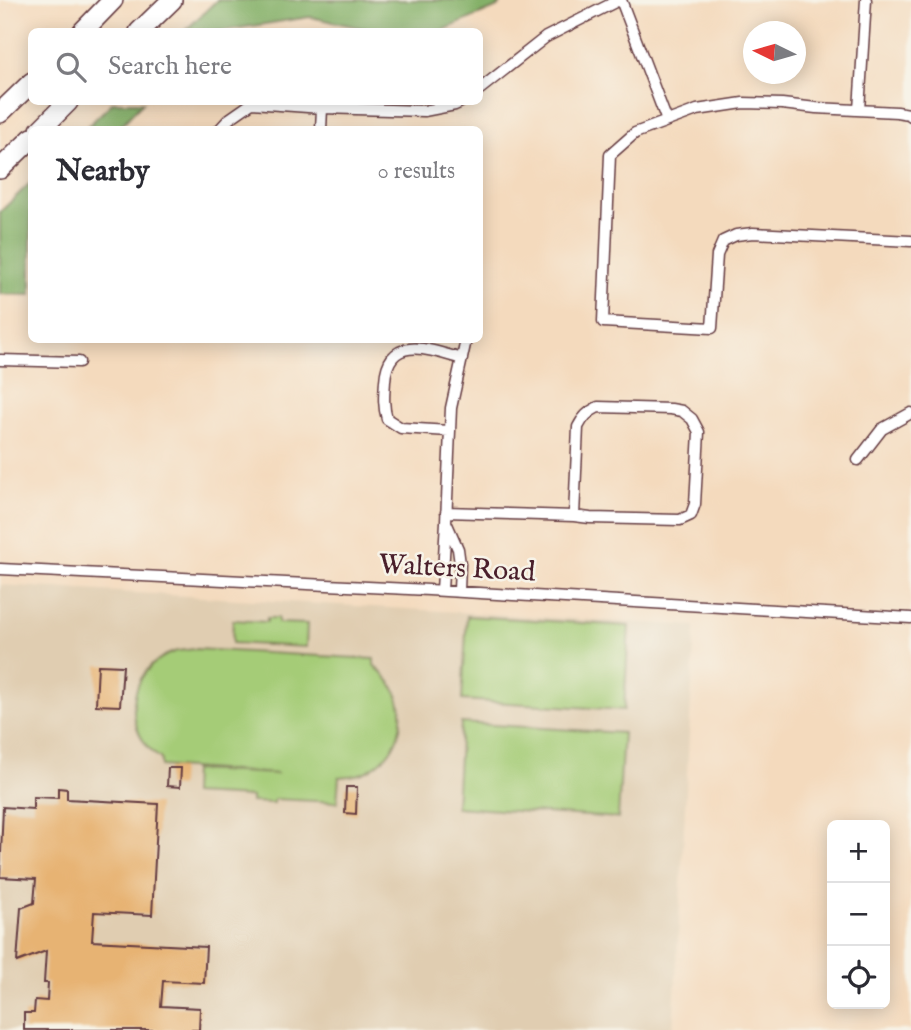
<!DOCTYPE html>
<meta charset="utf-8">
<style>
:root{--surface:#fff;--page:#f7f7f7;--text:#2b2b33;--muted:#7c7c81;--line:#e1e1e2}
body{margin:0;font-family:"IM FELL English",serif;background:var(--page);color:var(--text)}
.controls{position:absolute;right:21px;bottom:21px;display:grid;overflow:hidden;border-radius:10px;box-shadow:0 4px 18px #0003}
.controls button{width:63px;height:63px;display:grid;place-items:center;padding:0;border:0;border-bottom:2px solid var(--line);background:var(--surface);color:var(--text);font:35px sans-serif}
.compass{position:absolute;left:743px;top:21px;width:63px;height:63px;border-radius:50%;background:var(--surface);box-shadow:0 4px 18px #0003;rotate:275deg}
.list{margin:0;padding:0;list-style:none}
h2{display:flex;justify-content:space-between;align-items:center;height:91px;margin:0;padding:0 28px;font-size:30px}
h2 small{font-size:23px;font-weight:400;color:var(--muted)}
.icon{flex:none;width:38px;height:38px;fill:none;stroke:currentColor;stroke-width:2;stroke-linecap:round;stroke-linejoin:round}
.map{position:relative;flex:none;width:911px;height:1030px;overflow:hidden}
.search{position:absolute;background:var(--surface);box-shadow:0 4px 18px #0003;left:28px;top:28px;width:455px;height:77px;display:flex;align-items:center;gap:18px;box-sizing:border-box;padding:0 24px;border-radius:10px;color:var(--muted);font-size:26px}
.panel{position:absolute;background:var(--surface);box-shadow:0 4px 18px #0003;left:28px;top:126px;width:455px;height:217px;border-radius:10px}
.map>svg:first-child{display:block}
</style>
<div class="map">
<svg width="911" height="1030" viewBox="0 0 911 1030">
<rect width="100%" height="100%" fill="#f7f3e8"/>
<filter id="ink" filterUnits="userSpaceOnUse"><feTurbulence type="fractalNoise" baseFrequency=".0143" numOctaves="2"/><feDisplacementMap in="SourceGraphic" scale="14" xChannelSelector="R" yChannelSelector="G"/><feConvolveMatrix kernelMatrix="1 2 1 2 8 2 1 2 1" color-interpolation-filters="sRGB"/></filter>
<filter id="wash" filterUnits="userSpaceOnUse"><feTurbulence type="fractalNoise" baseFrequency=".00686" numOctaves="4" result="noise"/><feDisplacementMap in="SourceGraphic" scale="28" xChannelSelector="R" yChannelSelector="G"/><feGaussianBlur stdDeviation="1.57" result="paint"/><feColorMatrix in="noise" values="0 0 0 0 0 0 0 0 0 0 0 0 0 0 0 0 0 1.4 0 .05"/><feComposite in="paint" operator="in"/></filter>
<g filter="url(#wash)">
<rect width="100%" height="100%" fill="#f4dabd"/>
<path fill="#e0cdb1" d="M 0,585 L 695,626 L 673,1030 L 0,1030 Z"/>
<path fill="#a5cc77" stroke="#787651" stroke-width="2" d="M 467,616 L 629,626 L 624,710 L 462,700 Z
M 267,618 L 278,618 L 278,623 L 307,624 L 306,647 L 232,643 L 233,620 L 267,622 Z
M 196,649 L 374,659 L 374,665 C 380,672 387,677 392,685 C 412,716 398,757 365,772 C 357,776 348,776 339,777 L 337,802 L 274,799 L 274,803 L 251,802 L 251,797 L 192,794 L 193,770 L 278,774 L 161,766 L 161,759 C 121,731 125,669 174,652 C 181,650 189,650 196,649 Z
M 461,723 L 623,733 L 618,818 L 456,807 Z"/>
<path fill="#84b068" stroke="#67684a" stroke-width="2" d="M 217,0 L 503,0 L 498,7 L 441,31 L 377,31 L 310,17 L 220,31 L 185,31 Z
M 113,102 L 143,102 L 118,129 L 85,129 Z
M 31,182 L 31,295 L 0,294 L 0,212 Z"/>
<g id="blocks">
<path fill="#e7b373" d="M 98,665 L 123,666 L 120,706 L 96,705 Z
M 168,768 L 181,768 L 180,787 L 167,786 Z
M 346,787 L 357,787 L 356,814 L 345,813 Z
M 58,788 L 67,789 L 67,799 L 158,804 L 152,915 L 94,912 L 92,941 L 206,947 L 204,983 L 163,981 L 161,1006 L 200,1008 L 199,1030 L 24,1030 L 24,1013 L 34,1013 L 35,1000 L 47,1001 L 48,983 L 44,983 L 46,951 L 17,962 L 21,908 L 34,903 L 36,879 L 0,877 L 3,807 L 33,809 L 33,797 L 58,798 Z"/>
</g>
</g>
<g filter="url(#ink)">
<use href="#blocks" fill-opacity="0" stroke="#643b41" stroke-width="2"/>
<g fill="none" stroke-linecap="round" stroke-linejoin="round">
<defs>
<path id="minor" d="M 621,0 L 667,121
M 480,89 L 546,37 L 619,0
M 859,110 L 866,0
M 911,116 L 909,114 L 897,112 L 816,108 L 782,104 L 743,103 L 697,110 L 635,133 L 610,155 L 603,322 L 712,328 L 717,255 L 723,241 L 736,235 L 753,233 L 911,241
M 219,130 L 229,119 L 252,103 L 322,108 L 424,111 L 455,105 L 461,102
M 321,130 L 322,108
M 0,360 L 79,362
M 449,431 L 401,428 L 387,419 C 383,406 384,395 385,381 C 388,333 431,350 462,359
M 858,460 L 882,429 L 911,413
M 446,512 L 574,516 L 590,518 L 680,520 L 691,515 L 695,504 L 699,432 L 692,419 L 682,411 L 671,409 L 598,407 C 588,412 583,417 578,427 L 574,516
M 446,522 L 451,408 L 466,340
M 0,569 L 429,590 L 911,618
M 442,590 L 446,522 L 458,549 L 460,564 L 459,591"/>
<path id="motorway" d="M 82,32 L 113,0
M 139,32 L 172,0
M 0,113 L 32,82
M 40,130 L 68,102
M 0,169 L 32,138"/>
</defs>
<use href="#minor" stroke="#643b41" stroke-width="13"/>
<use href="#motorway" stroke="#643b41" stroke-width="22"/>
<use href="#minor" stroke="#fff" stroke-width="10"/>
<use href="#motorway" stroke="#fff" stroke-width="19"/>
</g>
</g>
<g text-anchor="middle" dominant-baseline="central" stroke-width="5" stroke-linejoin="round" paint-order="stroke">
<g font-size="28" fill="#4a1f2b" stroke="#f7f3e8">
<text transform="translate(457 569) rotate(3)">Walters Road</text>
</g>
</g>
</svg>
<div class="controls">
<button>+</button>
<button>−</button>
<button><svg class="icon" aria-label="locate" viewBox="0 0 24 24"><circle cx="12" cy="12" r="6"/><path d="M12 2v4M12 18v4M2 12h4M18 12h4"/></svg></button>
</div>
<svg class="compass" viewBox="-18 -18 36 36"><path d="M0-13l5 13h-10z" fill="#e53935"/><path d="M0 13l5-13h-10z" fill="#7c7c81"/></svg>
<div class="search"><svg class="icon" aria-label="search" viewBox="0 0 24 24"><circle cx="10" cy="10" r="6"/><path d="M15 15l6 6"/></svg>Search here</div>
<section class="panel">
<h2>Nearby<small>0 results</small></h2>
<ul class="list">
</ul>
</section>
</div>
